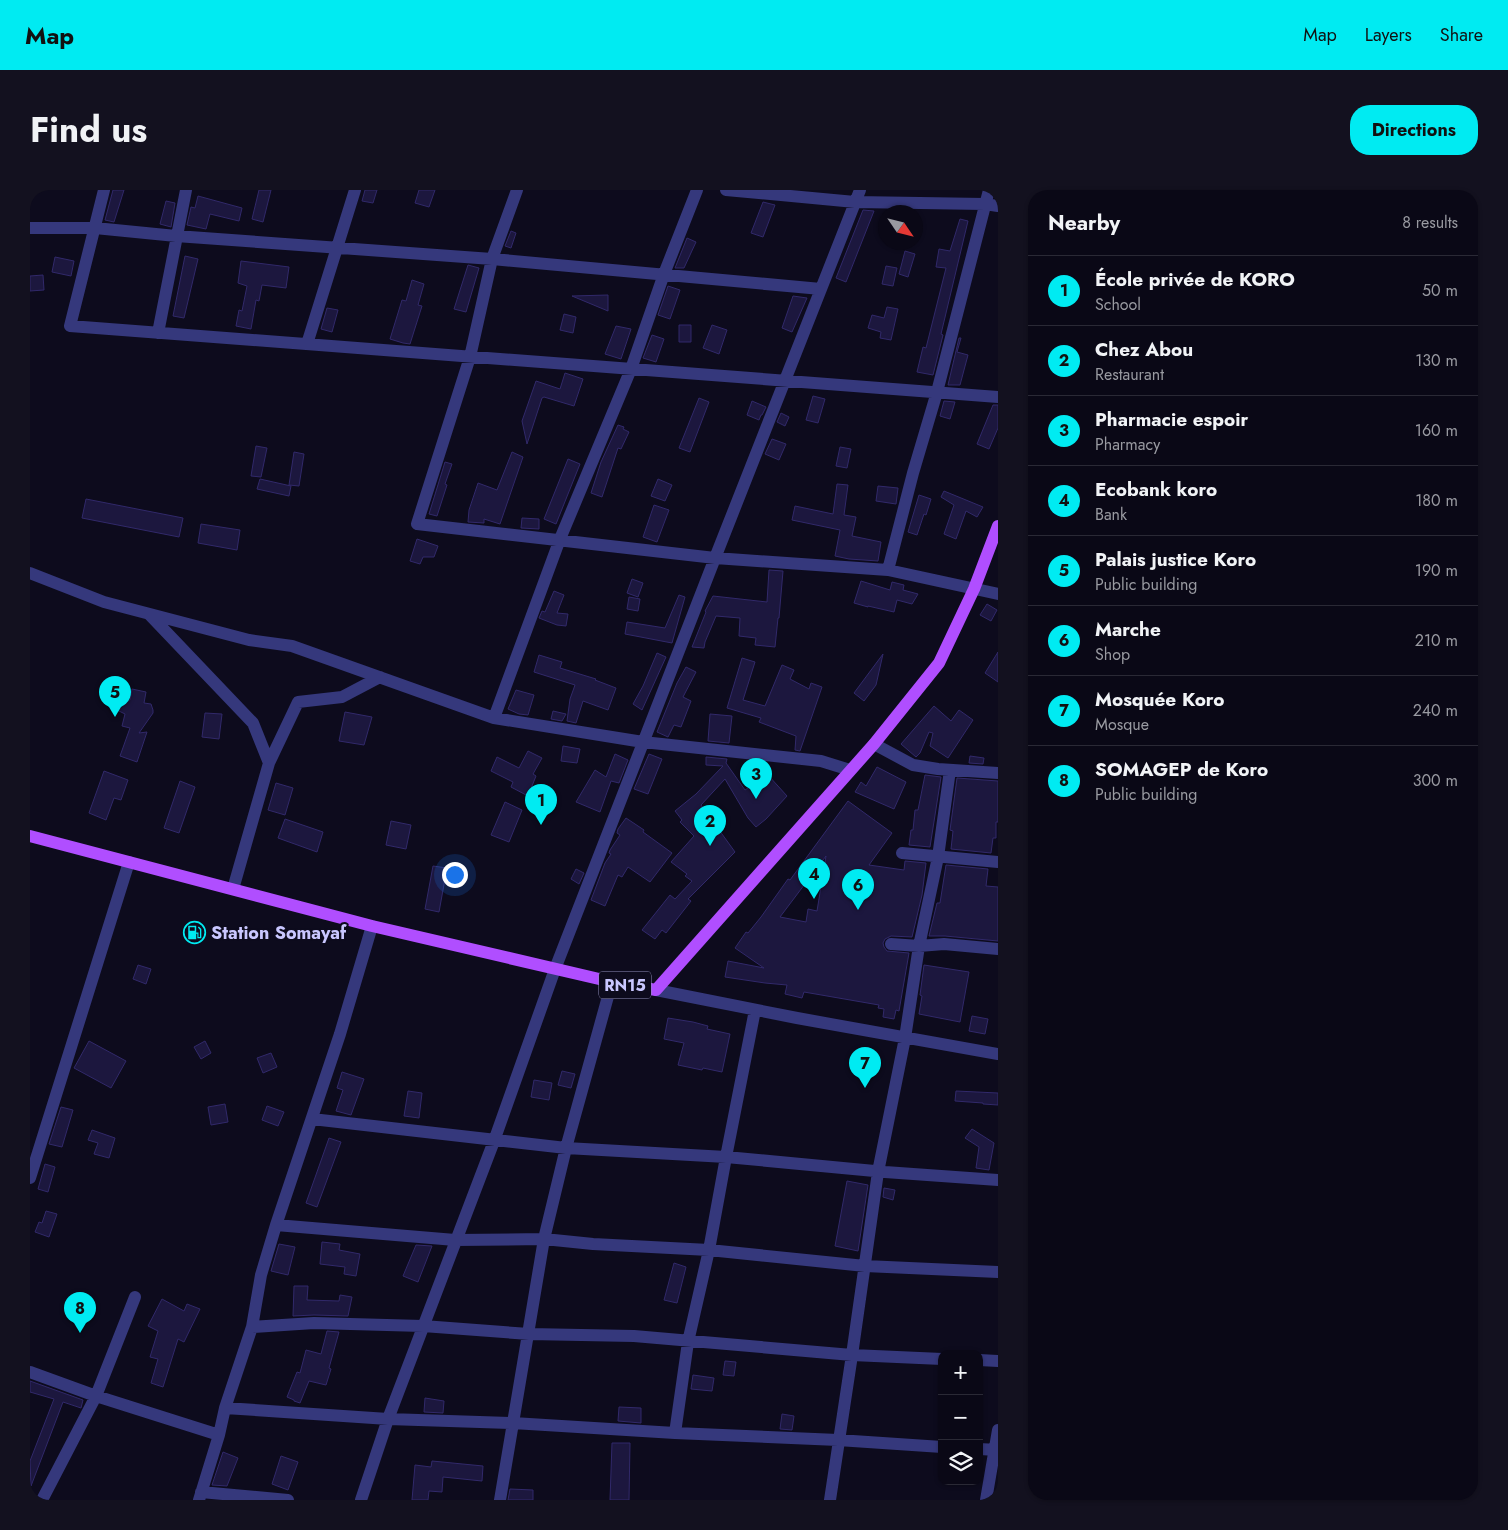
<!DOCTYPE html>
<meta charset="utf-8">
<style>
:root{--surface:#0a0816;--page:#13111f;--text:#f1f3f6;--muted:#999aa1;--line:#2a2935;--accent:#00ebf2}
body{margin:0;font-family:Jost,sans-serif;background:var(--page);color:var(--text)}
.controls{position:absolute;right:15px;bottom:15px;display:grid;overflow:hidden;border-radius:10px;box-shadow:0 1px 4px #0004}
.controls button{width:45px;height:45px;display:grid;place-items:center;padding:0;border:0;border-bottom:1px solid var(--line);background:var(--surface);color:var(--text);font:25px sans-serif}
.compass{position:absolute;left:848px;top:15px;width:45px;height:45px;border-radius:50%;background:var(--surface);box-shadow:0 1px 4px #0004;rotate:125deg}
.you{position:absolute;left:424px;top:684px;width:18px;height:18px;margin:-12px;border:4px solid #fff;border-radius:50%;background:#1a73e8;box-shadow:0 0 0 8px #1a73e833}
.badge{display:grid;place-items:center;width:32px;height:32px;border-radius:50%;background:var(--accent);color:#111;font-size:16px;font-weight:700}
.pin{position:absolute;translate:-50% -41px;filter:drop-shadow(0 1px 2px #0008)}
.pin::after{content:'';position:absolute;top:26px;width:18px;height:15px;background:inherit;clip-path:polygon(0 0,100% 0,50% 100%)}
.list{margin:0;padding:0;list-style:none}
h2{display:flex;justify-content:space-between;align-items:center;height:65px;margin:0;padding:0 20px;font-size:21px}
h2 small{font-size:16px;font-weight:400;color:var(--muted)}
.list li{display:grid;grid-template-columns:32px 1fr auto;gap:15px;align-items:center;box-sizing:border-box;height:70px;padding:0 20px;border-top:1px solid var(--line)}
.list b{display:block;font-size:19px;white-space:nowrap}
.list p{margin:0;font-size:16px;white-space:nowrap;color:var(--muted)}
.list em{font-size:16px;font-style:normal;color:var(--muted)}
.icon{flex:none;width:28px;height:28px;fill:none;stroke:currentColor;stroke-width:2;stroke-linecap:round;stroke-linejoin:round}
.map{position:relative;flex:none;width:968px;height:1310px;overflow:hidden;border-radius:20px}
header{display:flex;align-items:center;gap:30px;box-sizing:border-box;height:70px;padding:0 25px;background:var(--accent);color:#111}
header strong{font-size:24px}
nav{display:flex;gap:28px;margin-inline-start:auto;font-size:18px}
.intro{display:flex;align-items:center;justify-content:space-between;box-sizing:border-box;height:120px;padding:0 30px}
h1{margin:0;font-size:35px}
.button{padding:12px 22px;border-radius:20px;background:var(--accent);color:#111;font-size:18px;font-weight:700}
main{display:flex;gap:30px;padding:0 30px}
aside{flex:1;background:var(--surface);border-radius:20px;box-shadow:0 1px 4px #0004}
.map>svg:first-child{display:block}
</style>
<header>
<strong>Map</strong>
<nav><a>Map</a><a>Layers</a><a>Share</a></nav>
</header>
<div class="intro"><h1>Find us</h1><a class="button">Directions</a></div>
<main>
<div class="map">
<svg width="968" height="1310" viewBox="0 0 968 1310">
<rect width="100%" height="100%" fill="#0d0b1d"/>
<path fill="#1c173e" stroke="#31296a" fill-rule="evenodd" d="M 83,0 L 94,0 L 84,32 L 75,30 Z
M 229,0 L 241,0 L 233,32 L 222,29 Z
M 335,0 L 347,0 L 343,13 L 332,11 Z
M 389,0 L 405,0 L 399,17 L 385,13 Z
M 168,6 L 212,18 L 209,31 L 180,24 L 176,39 L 157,35 L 161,17 L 165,18 Z
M 136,11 L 145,13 L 141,37 L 130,34 Z
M 733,12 L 745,15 L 733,47 L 721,43 Z
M 833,20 L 844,21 L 816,92 L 806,88 Z
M 930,29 L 938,31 L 911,144 L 913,145 L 903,185 L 887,182 L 893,157 L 896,158 L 916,78 L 906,77 L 909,59 L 920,61 Z
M 481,41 L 486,43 L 481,58 L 475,56 Z
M 657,48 L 666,52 L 654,78 L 645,78 Z
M 875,61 L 885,64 L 878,87 L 869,84 Z
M 155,66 L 168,69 L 154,128 L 143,126 Z
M 25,67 L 44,71 L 41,86 L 22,82 Z
M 211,71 L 259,77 L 256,98 L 232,95 L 229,111 L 226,110 L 221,139 L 206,136 L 209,120 L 212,121 L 217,96 L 208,93 Z
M 438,75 L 449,78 L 436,122 L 424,119 Z
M 856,76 L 867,78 L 863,96 L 852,94 Z
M 13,85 L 14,100 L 0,101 L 0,86 Z
M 382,90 L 394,94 L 388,115 L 392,116 L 380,154 L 373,153 L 360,149 L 372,110 L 376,111 Z
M 638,96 L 650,100 L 640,129 L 628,125 Z
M 578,105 L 578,121 L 542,106 Z
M 763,106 L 777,108 L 762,142 L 752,138 Z
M 857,117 L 868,119 L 861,150 L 850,148 L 851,142 L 838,138 L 842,125 L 854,128 Z
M 297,118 L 308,120 L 302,142 L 291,139 Z
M 534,124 L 546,127 L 543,143 L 530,140 Z
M 649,135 L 661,135 L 661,152 L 649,152 Z
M 682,135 L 697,140 L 689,164 L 673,158 Z
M 586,136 L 601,139 L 591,169 L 575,164 Z
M 622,145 L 634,149 L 626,172 L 613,168 Z
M 929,148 L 931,148 L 927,162 L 938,165 L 930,195 L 918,195 Z
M 535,183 L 553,189 L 544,216 L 514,207 L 512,208 L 497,254 L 492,231 L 506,191 L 530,199 Z
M 783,206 L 795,209 L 788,233 L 776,230 Z
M 669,208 L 679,212 L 660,262 L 649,258 Z
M 722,211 L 736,217 L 732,225 L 731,225 L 729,230 L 717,225 Z
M 914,211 L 925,212 L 920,229 L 910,226 Z
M 963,215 L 968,215 L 968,238 L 959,259 L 947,254 Z
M 751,223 L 759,227 L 755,236 L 747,232 Z
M 588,235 L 594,237 L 593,239 L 599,242 L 591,259 L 588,258 L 572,307 L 561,303 L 571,272 Z
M 742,249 L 756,254 L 749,270 L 735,264 Z
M 226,256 L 237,258 L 231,287 L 221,286 Z
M 810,257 L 821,259 L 817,278 L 806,276 Z
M 264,262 L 274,264 L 269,296 L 259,295 Z
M 482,262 L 493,267 L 470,334 L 454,329 L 454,333 L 438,332 L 439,320 L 448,293 L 467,300 Z
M 538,269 L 550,274 L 526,334 L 514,329 Z
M 415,272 L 422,274 L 415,294 L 417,295 L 407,326 L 399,324 Z
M 230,289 L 261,296 L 259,306 L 227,299 Z
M 628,289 L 642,295 L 635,311 L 621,306 Z
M 807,294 L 818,295 L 814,325 L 826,327 L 822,346 L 851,352 L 848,371 L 819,369 L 805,366 L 810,340 L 762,330 L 765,316 L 803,324 Z
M 848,296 L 868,298 L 866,314 L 846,311 Z
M 914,301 L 953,317 L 947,327 L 936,321 L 926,349 L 914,344 L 924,315 L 911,307 Z
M 889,305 L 901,309 L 896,325 L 894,324 L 887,345 L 878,342 Z
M 56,309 L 153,328 L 149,347 L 52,328 Z
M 624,315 L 639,320 L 627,352 L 613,347 Z
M 492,328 L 509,329 L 509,339 L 491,338 Z
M 171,334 L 210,340 L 207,360 L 168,353 Z
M 387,349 L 408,356 L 404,367 L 393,367 L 390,374 L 380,371 Z
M 739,380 L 753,381 L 749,428 L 748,428 L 745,457 L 725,455 L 726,448 L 709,446 L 710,428 L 686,426 L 675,452 L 674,458 L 662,457 L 676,422 L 675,421 L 683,406 L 737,412 Z
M 602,389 L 613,393 L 608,407 L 597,403 Z
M 831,391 L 860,400 L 862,392 L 874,395 L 873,400 L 888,404 L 882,414 L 867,410 L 864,422 L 838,416 L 838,417 L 824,413 Z
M 524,401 L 534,405 L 527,423 L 538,424 L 536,436 L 527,435 L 509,428 L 512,421 L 515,422 Z
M 649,405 L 655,407 L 642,453 L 595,444 L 597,432 L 635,438 Z
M 599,407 L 610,409 L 608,421 L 597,419 Z
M 957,414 L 967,420 L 961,431 L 950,425 Z
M 968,462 L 968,492 L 955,483 Z
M 627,463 L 636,467 L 612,520 L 603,514 L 613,496 Z
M 853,464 L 846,495 L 834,511 L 824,503 Z
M 509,465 L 532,472 L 530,478 L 566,489 L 565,490 L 586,498 L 578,520 L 553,511 L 546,533 L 537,531 L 540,509 L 545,495 L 504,482 Z
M 712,468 L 725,472 L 713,510 L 735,516 L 752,475 L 764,480 L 760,489 L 779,499 L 781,493 L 792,497 L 770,561 L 765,560 L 766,546 L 729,532 L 731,528 L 697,518 Z
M 656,477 L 666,482 L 653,507 L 661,511 L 651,537 L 644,535 L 638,547 L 627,542 L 647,493 Z
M 102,499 L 116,502 L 114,513 L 121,514 L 123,520 L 123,523 L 109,543 L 117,542 L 107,572 L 90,566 L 100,538 L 92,536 L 95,524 L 87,520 L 89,512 L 92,509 L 100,510 Z
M 486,500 L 504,505 L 498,525 L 489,524 L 478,519 Z
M 904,516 L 921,531 L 929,520 L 943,530 L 918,568 L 900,556 L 903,543 L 899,542 L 890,563 L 886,567 L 871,554 Z
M 523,521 L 536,524 L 532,531 L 521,529 Z
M 315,522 L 342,527 L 334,555 L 309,551 Z
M 175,523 L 192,524 L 189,549 L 172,547 Z
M 680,524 L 702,526 L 699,553 L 678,551 Z
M 533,556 L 550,559 L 547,573 L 531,571 Z
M 498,561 L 512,568 L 503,584 L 506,586 L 498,606 L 481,597 L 483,592 L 461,581 L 467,567 L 489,578 Z
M 585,564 L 598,570 L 589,593 L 581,591 L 570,622 L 546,612 L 565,580 L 576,587 Z
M 619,564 L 632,569 L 618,604 L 604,599 Z
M 940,566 L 954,568 L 953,574 L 939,573 Z
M 676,567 L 697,569 L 696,573 L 715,600 L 738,585 L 757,606 L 736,629 L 726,637 L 718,628 L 695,589 L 671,615 L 705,662 L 658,709 L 661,711 L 636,743 L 632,740 L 625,749 L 612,740 L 640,705 L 645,709 L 662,691 L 655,686 L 657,684 L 641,672 L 664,646 L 650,632 L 652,630 L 645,621 L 666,604 L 693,576 L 676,575 Z
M 847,577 L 876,592 L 864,619 L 825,602 L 831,592 L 836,596 Z
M 74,581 L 98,590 L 91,610 L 84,608 L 76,630 L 59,623 Z
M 895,585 L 911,587 L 900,657 L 879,655 L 881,640 L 883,640 L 885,620 L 888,620 Z
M 927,588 L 968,591 L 968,632 L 966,632 L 966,648 L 963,648 L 961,663 L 921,659 L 923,641 L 920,640 Z
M 150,591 L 165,597 L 149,643 L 134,638 Z
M 246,593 L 263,598 L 255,625 L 238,620 Z
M 818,611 L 862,643 L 839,675 L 874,680 L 875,671 L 896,673 L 892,705 L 882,747 L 861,746 L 855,749 L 853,753 L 854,757 L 857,761 L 879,763 L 869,821 L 866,820 L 864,829 L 853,827 L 854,819 L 848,818 L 849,815 L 774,802 L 772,808 L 755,804 L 757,795 L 735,793 L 695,787 L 698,771 L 734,778 L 705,758 L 716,742 L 718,743 L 731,727 L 758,689 L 760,690 ZM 796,666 L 787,721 L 778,719 L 776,732 L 750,727 Z
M 475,612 L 492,620 L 479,652 L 461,645 Z
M 596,628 L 614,640 L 613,642 L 642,663 L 620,692 L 598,677 L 592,687 L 588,685 L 575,716 L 561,710 L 575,673 L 581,664 L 579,663 L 580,660 L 590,645 L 587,643 L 588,639 Z
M 255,629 L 293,642 L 287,662 L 248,648 Z
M 361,631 L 381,635 L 376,659 L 356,655 Z
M 916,675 L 958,679 L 956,696 L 968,697 L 968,751 L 915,746 L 899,746 L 907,713 L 910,713 Z
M 403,676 L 417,678 L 409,722 L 395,719 Z
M 546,679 L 554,683 L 549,694 L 541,689 Z
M 108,775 L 121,779 L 116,794 L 103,789 Z
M 894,775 L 939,782 L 930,832 L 889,824 L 892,806 L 890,805 Z
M 942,826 L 958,829 L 955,844 L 939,841 Z
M 638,828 L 663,832 L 678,836 L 677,839 L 700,844 L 692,882 L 673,878 L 672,880 L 648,875 L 654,853 L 634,849 Z
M 59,851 L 96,871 L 81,898 L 44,878 Z
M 175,851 L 181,863 L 171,869 L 164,857 Z
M 241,863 L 247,877 L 233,883 L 227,868 Z
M 532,881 L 545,884 L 541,898 L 528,895 Z
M 312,882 L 334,889 L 321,925 L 306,921 L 313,900 L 307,898 Z
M 504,890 L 522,893 L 519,910 L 501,907 Z
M 378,901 L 392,903 L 389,928 L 374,926 Z
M 926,901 L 968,903 L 968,915 L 953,914 L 953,913 L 925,911 Z
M 195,914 L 198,932 L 181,935 L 178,917 Z
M 237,916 L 254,922 L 248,936 L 232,930 Z
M 31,917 L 43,920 L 32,957 L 19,954 Z
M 942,939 L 964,953 L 959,980 L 946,978 L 949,957 L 935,948 Z
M 62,940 L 85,948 L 79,968 L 64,964 L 68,953 L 58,950 Z
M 299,948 L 311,952 L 287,1017 L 276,1013 Z
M 15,974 L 25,977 L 18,1002 L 8,999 Z
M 817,991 L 838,995 L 828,1061 L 805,1056 Z
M 854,998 L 865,1000 L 863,1010 L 853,1007 Z
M 16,1021 L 27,1024 L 19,1047 L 5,1042 L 9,1032 L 12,1033 Z
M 292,1052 L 310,1054 L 309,1060 L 330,1064 L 326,1086 L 314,1084 L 315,1077 L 290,1074 Z
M 249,1054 L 265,1057 L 258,1085 L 241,1081 Z
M 386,1055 L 402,1056 L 388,1092 L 373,1086 Z
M 644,1073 L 656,1077 L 647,1113 L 634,1110 Z
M 264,1096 L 278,1096 L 277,1110 L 309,1111 L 310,1105 L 322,1107 L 318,1126 L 284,1125 L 263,1126 Z
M 132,1109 L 154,1121 L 157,1114 L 170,1119 L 154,1152 L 148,1149 L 133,1197 L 121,1193 L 128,1169 L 120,1167 L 128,1141 L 118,1136 Z
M 297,1141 L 309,1142 L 299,1178 L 301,1179 L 296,1195 L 279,1191 L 270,1213 L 264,1211 L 264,1210 L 257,1207 L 267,1182 L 270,1183 L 276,1160 L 291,1164 Z
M 695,1171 L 706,1172 L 704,1186 L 693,1185 Z
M 663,1185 L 684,1188 L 682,1201 L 661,1199 Z
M 0,1191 L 53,1210 L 51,1218 L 33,1212 L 1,1296 L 0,1271 L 24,1209 L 0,1202 Z
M 395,1208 L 414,1211 L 413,1223 L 394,1222 Z
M 589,1217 L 611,1218 L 611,1233 L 588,1231 Z
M 752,1224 L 764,1226 L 762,1240 L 750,1239 Z
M 582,1253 L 600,1253 L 599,1310 L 580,1310 Z
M 193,1262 L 208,1268 L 197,1296 L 182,1295 Z
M 251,1266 L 268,1272 L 258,1300 L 242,1294 Z
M 402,1271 L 453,1276 L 452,1291 L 413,1287 L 412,1302 L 399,1301 L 398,1310 L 382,1310 L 385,1275 L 401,1277 Z
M 480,1299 L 503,1300 L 503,1310 L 478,1310 Z"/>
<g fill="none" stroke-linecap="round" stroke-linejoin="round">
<path stroke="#35387c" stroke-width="12" d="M 74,0 L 40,136 L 968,207
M 487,0 L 462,69 L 440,167 L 387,334 L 685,368 L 858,380 L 968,404
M 696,0 L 825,12 L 955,14 L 968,16
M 0,38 L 65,38 L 146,46 L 462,69 L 791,99
M 128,143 L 156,0
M 277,154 L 325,0
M 858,380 L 883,283 L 907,202 L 959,0
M 0,383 L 74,412 L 219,450 L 262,456 L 464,528 L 613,552 L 791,571 L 820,580
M 119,424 L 223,533 L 239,573 L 203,699
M 464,528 L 530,349 L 601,179 L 634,84 L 667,0
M 844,554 L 883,575 L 908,579 L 968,583
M 239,573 L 268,512 L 312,507 L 350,487
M 872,663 L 968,672
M 861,754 L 889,756 L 914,754 L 968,759
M 626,800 L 767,828 L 968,864
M 282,929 L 536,958 L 696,967 L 855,982 L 968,990
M 0,988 L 99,672
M 246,1035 L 425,1050 L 514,1049 L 563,1054 L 679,1060 L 835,1076 L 968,1082
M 222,1137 L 284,1133 L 393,1136 L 499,1144 L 604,1146 L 822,1165 L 912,1169
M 949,1170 L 968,1171
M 0,1182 L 66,1206 L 189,1245
M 195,1218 L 358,1229 L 483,1233 L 645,1243 L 808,1250 L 912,1257
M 645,1243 L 658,1152 L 679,1060 L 696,967 L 725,820
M 949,1259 L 968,1260
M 171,1302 L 258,1310
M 12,1310 L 66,1206 L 105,1107
M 169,1310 L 189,1245 L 195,1218 L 222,1137 L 231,1085 L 246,1035 L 310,844 L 342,736
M 331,1310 L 358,1229 L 464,951 L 525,779 L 685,368 L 830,0
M 470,1310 L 514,1049 L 536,958 L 582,792
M 800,1310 L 822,1165 L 848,982 L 875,848 L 889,756 L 908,667 L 920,580
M 956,1310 L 968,1240"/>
<path stroke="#b04eff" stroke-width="12" d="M 0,646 L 342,736 L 582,792 L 626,800 L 844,554 L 909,473 L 944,399 L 968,336"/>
</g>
<defs>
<symbol id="fuel-ring" viewBox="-11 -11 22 22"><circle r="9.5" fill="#0d0b1d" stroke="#00ebf2" stroke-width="1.5"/><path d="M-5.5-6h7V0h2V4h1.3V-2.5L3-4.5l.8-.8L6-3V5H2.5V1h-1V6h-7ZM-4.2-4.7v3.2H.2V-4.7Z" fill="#00ebf2"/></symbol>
</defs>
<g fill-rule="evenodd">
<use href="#fuel-ring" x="152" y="730" width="25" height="25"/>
</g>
<g text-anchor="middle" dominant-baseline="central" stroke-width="4" stroke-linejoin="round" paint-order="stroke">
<rect fill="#0d0b1d" stroke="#918fbb" stroke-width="1" x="569" y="781.5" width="52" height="27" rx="4"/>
<g font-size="16" font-weight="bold" fill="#c9c7ff">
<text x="595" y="795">RN15</text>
</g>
<g font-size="18" font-weight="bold" fill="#c9c7ff" stroke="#0d0b1d" text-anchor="start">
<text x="181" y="743">Station Somayaf</text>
</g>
</g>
</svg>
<div class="controls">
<button>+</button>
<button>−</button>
<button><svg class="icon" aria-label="layers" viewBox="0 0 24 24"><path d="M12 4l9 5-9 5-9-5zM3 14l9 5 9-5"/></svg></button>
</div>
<svg class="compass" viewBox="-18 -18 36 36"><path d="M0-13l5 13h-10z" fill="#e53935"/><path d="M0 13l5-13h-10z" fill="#999aa1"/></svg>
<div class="you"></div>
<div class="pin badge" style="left:511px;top:635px">1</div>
<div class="pin badge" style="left:680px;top:656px">2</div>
<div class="pin badge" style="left:726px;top:609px">3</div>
<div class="pin badge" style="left:784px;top:709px">4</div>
<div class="pin badge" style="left:85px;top:527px">5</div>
<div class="pin badge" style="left:828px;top:720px">6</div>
<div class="pin badge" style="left:835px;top:898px">7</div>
<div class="pin badge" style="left:50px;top:1143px">8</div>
</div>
<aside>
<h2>Nearby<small>8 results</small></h2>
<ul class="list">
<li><span class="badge">1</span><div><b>École privée de KORO</b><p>School</p></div><em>50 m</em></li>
<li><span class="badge">2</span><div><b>Chez Abou</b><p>Restaurant</p></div><em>130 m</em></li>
<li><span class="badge">3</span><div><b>Pharmacie espoir</b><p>Pharmacy</p></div><em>160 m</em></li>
<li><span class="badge">4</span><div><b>Ecobank koro</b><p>Bank</p></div><em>180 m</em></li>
<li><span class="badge">5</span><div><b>Palais justice Koro</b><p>Public building</p></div><em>190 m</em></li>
<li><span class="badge">6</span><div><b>Marche</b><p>Shop</p></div><em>210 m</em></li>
<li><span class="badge">7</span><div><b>Mosquée Koro</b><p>Mosque</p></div><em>240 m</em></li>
<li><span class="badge">8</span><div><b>SOMAGEP de Koro</b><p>Public building</p></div><em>300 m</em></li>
</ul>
</aside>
</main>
